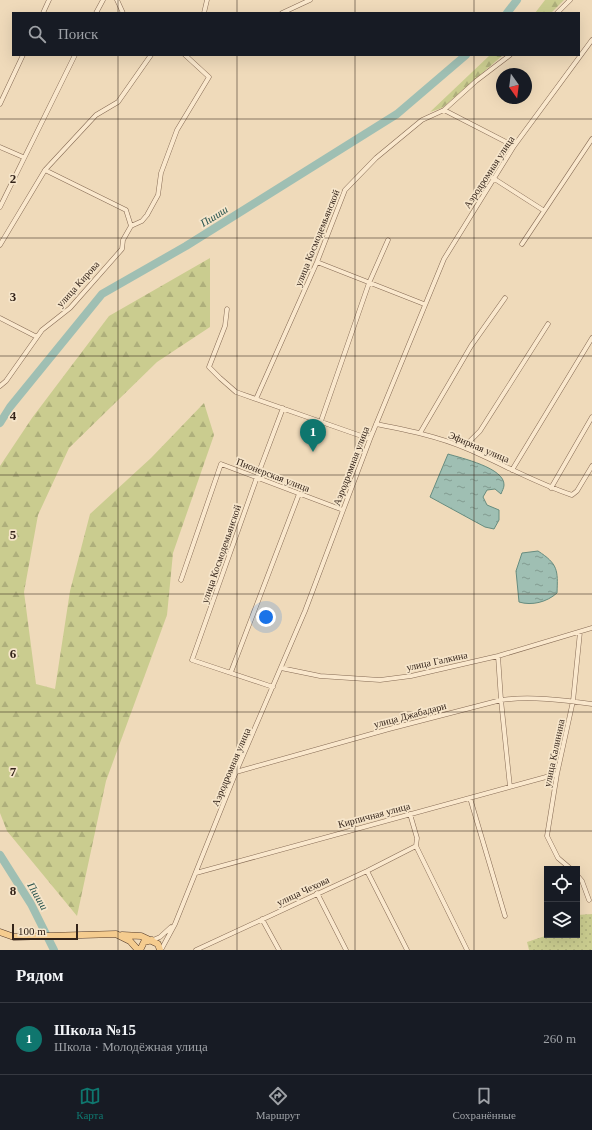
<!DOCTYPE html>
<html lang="ru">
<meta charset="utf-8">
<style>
:root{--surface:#171b24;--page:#242831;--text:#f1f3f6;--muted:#9ea1a6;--line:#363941;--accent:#0f766e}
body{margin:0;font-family:Georgia,serif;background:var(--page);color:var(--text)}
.controls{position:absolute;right:12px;bottom:12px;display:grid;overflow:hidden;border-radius:0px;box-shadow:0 4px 16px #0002}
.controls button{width:36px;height:36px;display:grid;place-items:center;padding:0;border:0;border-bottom:1px solid var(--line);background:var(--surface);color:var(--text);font:20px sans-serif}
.compass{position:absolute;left:496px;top:68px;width:36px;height:36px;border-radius:50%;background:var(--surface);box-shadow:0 4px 16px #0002;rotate:166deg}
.scale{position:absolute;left:12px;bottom:10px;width:66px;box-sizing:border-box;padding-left:4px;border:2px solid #34241a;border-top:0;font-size:11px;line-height:14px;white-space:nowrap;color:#34241a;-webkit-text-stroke:3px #f6e5ca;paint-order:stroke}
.you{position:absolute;left:266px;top:617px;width:14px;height:14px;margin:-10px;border:3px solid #fff;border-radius:50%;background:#1a73e8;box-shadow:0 0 0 6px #1a73e833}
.badge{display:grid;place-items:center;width:26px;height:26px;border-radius:50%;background:var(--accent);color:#fff;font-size:13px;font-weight:700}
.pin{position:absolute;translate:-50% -33px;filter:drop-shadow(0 1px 2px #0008)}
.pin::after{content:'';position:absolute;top:21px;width:14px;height:12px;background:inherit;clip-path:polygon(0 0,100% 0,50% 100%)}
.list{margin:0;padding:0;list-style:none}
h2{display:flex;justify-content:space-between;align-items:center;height:52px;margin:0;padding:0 16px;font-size:17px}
h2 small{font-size:13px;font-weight:400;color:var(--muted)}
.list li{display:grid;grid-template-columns:26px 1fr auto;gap:12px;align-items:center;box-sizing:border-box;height:72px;padding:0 16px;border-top:1px solid var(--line)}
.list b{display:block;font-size:15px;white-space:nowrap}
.list p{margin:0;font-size:13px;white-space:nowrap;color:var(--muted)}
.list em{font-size:13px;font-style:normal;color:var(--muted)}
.icon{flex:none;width:22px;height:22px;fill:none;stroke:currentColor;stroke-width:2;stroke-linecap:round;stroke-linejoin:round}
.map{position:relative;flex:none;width:592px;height:950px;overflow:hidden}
.search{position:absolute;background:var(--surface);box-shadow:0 4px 16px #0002;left:12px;right:12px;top:12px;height:44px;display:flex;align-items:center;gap:10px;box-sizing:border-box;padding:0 14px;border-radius:0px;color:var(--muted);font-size:15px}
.sheet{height:124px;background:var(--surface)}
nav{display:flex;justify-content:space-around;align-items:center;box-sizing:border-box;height:56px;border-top:1px solid var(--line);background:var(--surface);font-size:11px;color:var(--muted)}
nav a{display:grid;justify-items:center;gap:2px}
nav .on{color:var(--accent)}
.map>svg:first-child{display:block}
</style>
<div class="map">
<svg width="592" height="950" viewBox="0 0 592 950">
<defs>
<pattern id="grass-dots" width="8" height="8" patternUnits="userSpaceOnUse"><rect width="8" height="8" fill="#cacc8f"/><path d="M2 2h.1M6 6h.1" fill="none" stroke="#aeaf7b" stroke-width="1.8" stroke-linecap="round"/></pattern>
<pattern id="forest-firs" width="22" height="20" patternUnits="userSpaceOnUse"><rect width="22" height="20" fill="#cacc8f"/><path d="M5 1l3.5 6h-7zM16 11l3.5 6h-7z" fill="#aeaf7b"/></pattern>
<pattern id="water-ripples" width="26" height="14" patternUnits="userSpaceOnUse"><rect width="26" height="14" fill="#9fbfb3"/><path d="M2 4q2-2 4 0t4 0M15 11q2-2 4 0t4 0" fill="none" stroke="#829b91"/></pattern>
</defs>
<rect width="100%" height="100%" fill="#efdaba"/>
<path fill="url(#grass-dots)" d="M 592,914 L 592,950 L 529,950 L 527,942 L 548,935 L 577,935 L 577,915 Z"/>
<path fill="url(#forest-firs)" d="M 545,0 L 564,0 L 551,13 L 535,13 Z
M 490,55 L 503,55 L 442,108 L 430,112 Z
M 210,258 L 210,327 L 157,362 L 69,448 L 38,515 L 24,592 L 36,684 L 55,689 L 70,591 L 90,514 L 151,458 L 204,403 L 214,435 L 173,553 L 167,615 L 106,781 L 77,916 L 7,831 L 0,813 L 0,466 L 32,418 L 109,316 Z"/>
<path fill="url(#water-ripples)" stroke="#678c7f" d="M 448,454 C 461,458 505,468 504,485 C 504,488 502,491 501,494 L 495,489 L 487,490 L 483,497 L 487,505 L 499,510 L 499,520 L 494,529 L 485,527 L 430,497 Z
M 538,551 C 558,564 558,570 557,593 C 547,602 532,606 519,602 L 516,571 L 522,553 Z"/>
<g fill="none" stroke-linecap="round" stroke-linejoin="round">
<path stroke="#9fbfb3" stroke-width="8" d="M 507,13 L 517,0
M 0,423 L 10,407 L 102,294 L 186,246 L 397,114 L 466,55
M 0,855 L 31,904 L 54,950"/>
<defs>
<path id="street" d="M 117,0 L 123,13
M 43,13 L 49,0
M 96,13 L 103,0
M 204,13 L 207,0
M 282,13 L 310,0
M 557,13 L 570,0
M 0,104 L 23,55
M 444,110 L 514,146
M 0,147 L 23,157
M 45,170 L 126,210 L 131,226 L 142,221 L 147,215 L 158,195 L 161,173 L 177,130 L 209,77 L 185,55
M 493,178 L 543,210
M 0,207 L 75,55
M 522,244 L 592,139
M 0,245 L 45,170 L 96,115 L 118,102 L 151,55
M 317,262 L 424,304
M 227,309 L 225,326 L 209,367 L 220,378 L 236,392 L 370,439
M 0,318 L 37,337
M 0,386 L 6,381 L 42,330 L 70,308 L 122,249 L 123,240 L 131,226
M 256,399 L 317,262 L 345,190 L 376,158 L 422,120 L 444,110 L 476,81 L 510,55
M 321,421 L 369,283 L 388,240
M 376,424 C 406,430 437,436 465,448 C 501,463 535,483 572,495 L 577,491 L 592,466
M 420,433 L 471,346 L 505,298
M 464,447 L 480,431 L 548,324
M 512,470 L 592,338
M 551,488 L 592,417
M 181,580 L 221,464 L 343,510
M 498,656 L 501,700 L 510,787
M 281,668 L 320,676 L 380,680 L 411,676 L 498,656 L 592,628
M 231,672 L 299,494
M 273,687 L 192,660 L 257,477 L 283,408
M 236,772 L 389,729 L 501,700 C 530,696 563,700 592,704
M 470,798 L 505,916
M 410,814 L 417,838 L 416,846 L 467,950
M 571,869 L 558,858 L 547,836 L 557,774 L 573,701 L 580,632
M 367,871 L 407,950
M 196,873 L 557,774
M 577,875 L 582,881 L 589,900
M 317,893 L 346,950
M 262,919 L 279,950
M 153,940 L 160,937 L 171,927
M 161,950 L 175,924 L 236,772 L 305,611 L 370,439 L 444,259 L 514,146 L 592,40
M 196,950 L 367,871 L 416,846"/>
<path id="primary" d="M 0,932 L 14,937 L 116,934 L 130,941 L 138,950
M 122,935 L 141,936 L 158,944 L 160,950
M 140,950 L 144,942 L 152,940"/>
</defs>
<use href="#street" stroke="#856a54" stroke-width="5"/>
<use href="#primary" stroke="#523929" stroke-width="7"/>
<use href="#street" stroke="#fae8cd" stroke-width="4"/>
<use href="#primary" stroke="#f5cc8f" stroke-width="6"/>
</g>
<path fill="none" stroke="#34241a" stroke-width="1" stroke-opacity="0.55" d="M 118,0 L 118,13M 237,0 L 237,13M 355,0 L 355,13M 474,0 L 474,13M 118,55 L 118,950M 237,55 L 237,950M 355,55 L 355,950M 474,55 L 474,950M 0,119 L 592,119M 0,238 L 592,238M 0,356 L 592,356M 0,475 L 592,475M 0,594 L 592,594M 0,712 L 592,712M 0,831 L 592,831"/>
<g text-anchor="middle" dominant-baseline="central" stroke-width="3.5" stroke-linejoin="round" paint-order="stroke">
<g font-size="10" fill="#34241a" stroke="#f6e5ca">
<text transform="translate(489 172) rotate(-57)">Аэродромная улица</text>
<text transform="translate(317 238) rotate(-68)">улица Космодемьянской</text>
<text transform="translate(78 284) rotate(-48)">улица Кирова</text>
<text transform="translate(479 447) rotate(23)">Эфирная улица</text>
<text transform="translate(351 466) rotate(-69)">Аэродромная улица</text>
<text transform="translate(273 475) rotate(21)">Пионерская улица</text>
<text transform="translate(221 554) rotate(-71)">улица Космодемьянской</text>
<text transform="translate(437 661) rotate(-12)">улица Галкина</text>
<text transform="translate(410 715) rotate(-15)">улица Джабадари</text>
<text transform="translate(554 753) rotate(-78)">улица Калинина</text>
<text transform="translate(231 767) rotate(-67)">Аэродромная улица</text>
<text transform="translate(374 815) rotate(-15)">Кирпичная улица</text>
<text transform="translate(303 891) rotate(-25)">улица Чехова</text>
</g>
<g font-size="11" font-style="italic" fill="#28544e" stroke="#f6e5ca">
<text transform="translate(214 216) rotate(-32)">Пшиш</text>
<text transform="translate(38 896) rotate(60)">Пшиш</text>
</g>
</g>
<g font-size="13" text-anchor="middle" font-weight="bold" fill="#34241a" stroke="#f6e5ca" stroke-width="3.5" stroke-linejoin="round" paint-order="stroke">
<text x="13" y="183">2</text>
<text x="13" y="301">3</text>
<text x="13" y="420">4</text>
<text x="13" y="539">5</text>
<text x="13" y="658">6</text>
<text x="13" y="776">7</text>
<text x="13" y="895">8</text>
</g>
</svg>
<div class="controls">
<button><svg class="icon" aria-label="locate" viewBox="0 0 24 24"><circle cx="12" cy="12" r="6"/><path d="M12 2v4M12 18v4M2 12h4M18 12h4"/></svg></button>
<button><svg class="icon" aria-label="layers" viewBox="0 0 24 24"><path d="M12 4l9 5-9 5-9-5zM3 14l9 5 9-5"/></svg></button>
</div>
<svg class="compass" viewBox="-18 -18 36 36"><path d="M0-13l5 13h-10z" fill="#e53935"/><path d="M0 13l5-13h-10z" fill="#9ea1a6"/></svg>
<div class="scale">100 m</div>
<div class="you"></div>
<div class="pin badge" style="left:313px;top:452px">1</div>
<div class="search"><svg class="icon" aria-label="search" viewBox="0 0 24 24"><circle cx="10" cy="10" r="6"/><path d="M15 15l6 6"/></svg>Поиск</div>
</div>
<section class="sheet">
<h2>Рядом<small></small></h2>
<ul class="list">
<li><span class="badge">1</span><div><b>Школа №15</b><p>Школа · Молодёжная улица</p></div><em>260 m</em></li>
</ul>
</section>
<nav>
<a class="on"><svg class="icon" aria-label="map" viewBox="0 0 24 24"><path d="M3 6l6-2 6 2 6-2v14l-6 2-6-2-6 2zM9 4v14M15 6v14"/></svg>Карта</a>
<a><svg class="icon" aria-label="directions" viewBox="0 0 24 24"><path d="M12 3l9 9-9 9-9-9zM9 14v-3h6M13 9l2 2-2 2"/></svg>Маршрут</a>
<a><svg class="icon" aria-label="saved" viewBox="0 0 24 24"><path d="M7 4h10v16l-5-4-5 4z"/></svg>Сохранённые</a>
</nav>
